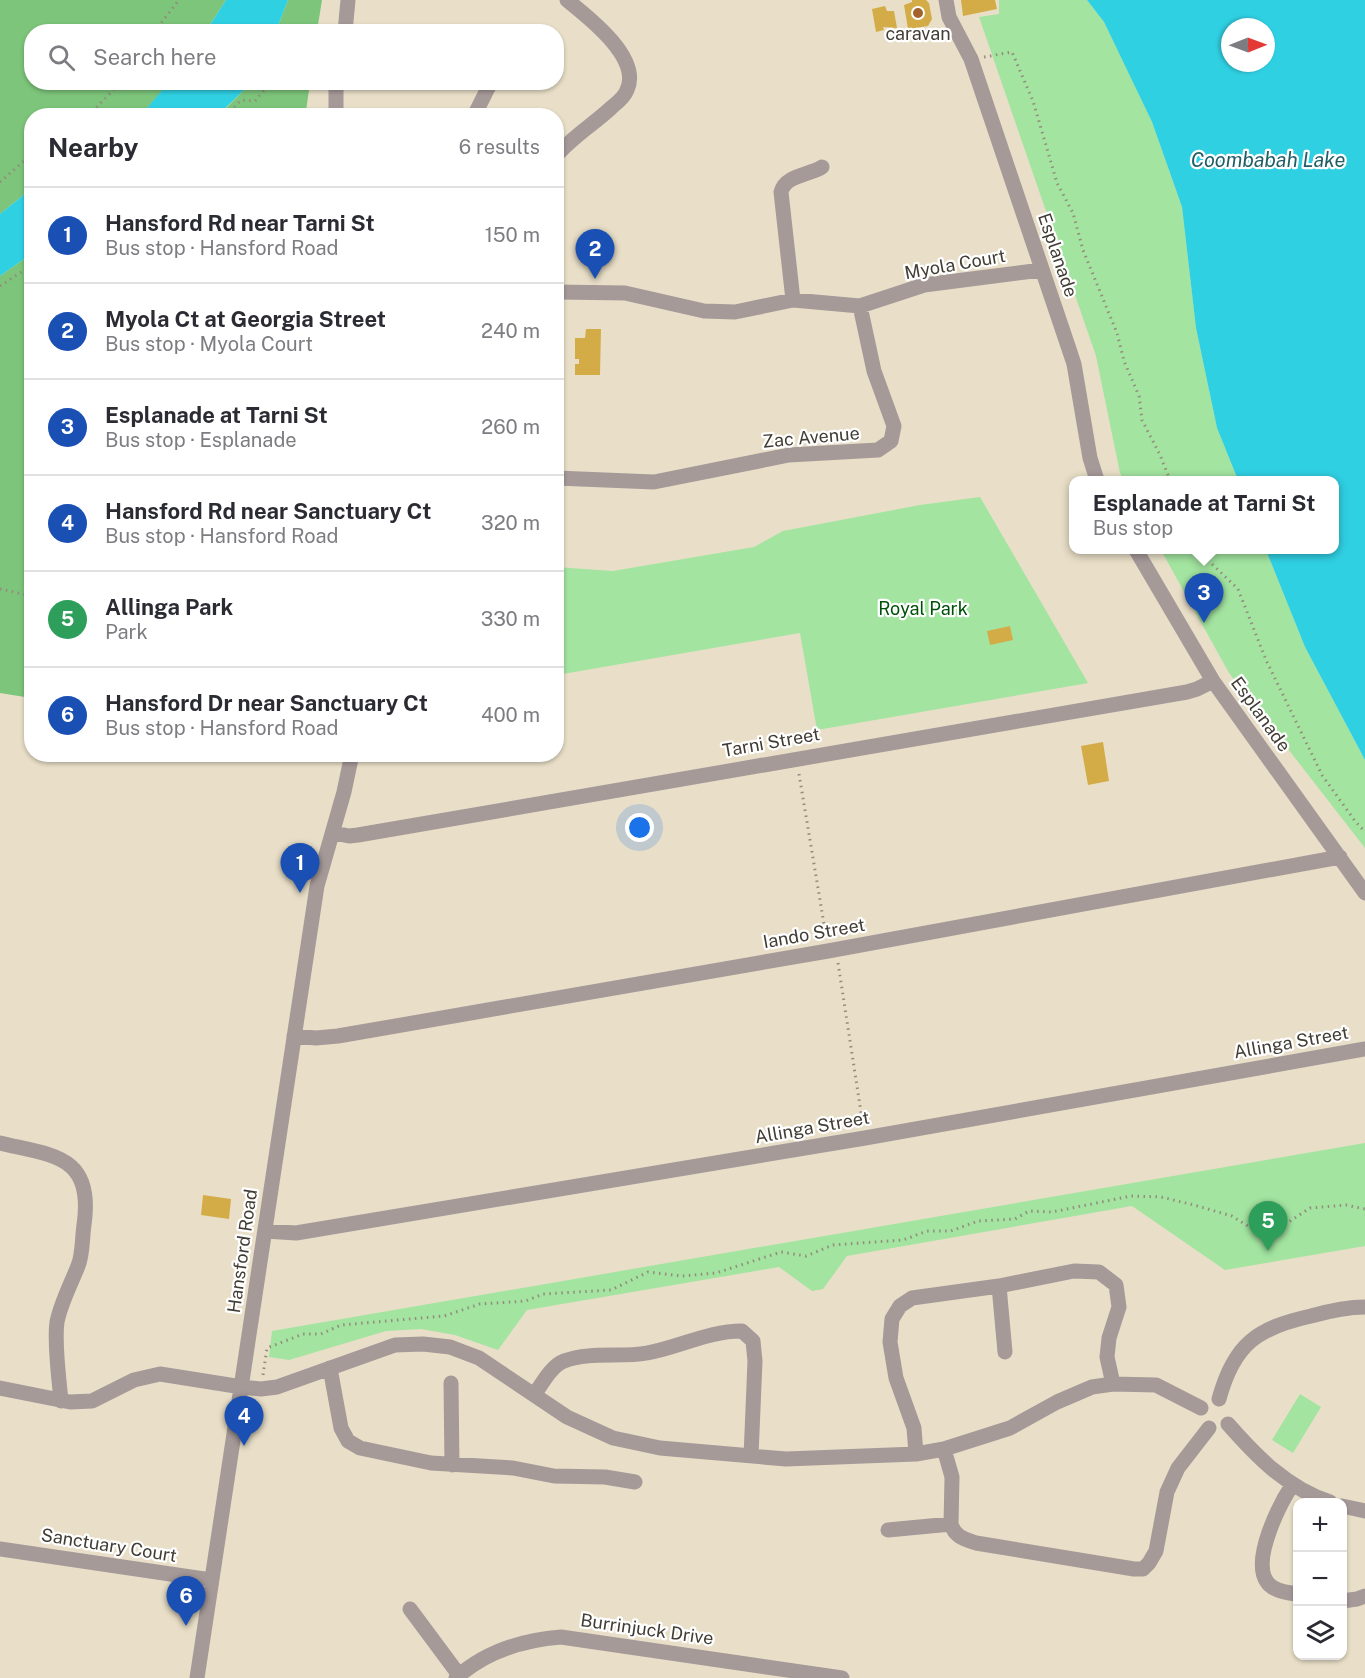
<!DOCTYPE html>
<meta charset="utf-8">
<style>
:root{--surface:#fff;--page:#f2f2f3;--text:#2b2b33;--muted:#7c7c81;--line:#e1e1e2;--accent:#2563eb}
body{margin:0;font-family:"Public Sans",sans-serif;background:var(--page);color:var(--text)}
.controls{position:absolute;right:18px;bottom:18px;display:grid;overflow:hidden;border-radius:12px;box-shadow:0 2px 4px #0004}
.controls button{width:54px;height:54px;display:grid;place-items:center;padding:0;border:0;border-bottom:2px solid var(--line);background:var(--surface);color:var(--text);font:30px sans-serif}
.compass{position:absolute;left:1221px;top:18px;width:54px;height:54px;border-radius:50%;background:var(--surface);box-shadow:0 2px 4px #0004;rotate:89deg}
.you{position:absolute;left:640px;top:828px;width:21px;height:21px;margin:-15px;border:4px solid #fff;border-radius:50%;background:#1a73e8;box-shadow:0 0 0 9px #1a73e833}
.badge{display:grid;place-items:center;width:39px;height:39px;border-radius:50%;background:var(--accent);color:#fff;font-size:20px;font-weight:700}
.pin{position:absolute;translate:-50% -50px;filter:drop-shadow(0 2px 3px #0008)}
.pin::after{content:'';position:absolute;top:32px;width:21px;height:18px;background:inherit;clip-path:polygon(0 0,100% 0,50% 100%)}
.popup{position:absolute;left:1069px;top:476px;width:270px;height:78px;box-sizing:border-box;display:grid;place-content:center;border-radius:12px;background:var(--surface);filter:drop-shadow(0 2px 4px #0005);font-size:20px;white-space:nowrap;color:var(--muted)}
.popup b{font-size:22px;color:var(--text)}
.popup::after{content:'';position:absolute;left:50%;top:100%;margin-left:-12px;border:12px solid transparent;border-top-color:var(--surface)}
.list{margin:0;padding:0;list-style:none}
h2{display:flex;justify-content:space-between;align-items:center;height:78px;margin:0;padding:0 24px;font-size:26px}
h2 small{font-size:20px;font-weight:400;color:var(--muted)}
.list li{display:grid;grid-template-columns:39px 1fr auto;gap:18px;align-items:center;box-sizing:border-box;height:96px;padding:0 24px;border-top:2px solid var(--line)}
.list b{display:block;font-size:22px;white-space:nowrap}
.list p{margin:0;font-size:20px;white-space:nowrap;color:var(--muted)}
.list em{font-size:20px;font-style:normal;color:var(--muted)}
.icon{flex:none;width:33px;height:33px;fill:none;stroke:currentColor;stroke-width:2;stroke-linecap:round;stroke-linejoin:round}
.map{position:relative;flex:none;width:1365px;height:1678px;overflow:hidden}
.search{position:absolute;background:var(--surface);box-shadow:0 2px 4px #0004;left:24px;top:24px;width:540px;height:66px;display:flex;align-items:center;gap:15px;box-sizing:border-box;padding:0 21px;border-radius:24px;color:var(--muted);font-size:22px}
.panel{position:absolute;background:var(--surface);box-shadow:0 2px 4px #0004;left:24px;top:108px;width:540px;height:654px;border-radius:24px}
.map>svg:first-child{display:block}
</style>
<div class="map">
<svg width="1365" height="1678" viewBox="0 0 1365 1678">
<rect width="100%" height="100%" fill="#e9dfc8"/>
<path fill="#a2e4a0" d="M 999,0 L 1087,0 L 1104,22 L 1152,122 L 1182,207 L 1196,328 L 1217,428 L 1238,480 L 1124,480 L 1120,473 L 1096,356 L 979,17 L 999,14 Z
M 980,497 L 1088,683 L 817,730 L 800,633 L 557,675 L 556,567 L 613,571 L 754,547 L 783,531 L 920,505 Z
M 1161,550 L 1266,550 L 1305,647 L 1365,760 L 1365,848 L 1229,673 Z
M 1365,1143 L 1365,1246 L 1225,1270 L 1132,1206 L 847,1256 L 823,1289 L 812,1291 L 779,1267 L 527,1310 L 498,1350 L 455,1335 L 421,1329 L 386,1331 L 289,1360 L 269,1357 L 272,1331 Z
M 1300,1394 L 1321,1407 L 1293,1453 L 1272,1440 Z"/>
<path fill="#7dc57b" d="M 0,0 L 226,0 L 206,31 L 32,32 L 32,82 L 169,83 L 141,115 L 32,116 L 31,189 L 0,214 Z
M 288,0 L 322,0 L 317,31 L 276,31 Z
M 248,83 L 310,83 L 306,111 L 307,115 L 218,116 L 242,92 Z
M 31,254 L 31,698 L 0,693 L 0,276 Z"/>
<path fill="#30d0e3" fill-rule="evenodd" d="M 226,0 L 288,0 L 276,31 L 206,31 Z
M 1087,0 L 1365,0 L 1365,760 L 1305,647 L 1266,550 L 1334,550 L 1334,480 L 1238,480 L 1217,428 L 1196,328 L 1182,207 L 1152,122 L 1104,22 ZM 1230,27 L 1266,27 L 1266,63 L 1230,63 Z
M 169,82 L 248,82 L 248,83 L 242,92 L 218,115 L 141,115 Z
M 31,189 L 31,254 L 0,276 L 0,214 Z"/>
<path fill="#d4ac47" d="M 912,0 L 926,0 L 929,3 L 932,19 L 928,26 L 908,29 L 904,5 L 912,2 Z
M 961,0 L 995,0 L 997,9 L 963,16 Z
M 885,6 L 887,11 L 894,11 L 897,28 L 883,27 L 884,30 L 876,32 L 872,9 Z
M 586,329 L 601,329 L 600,375 L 575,375 L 575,364 L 579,364 L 579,359 L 575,359 L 575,338 L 585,338 Z
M 1010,626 L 1013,640 L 990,645 L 987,631 Z
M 1103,742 L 1109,781 L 1088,785 L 1081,746 Z
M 203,1195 L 231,1199 L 229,1219 L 201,1215 Z"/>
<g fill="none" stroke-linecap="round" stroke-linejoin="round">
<path stroke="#948d7d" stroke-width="3" stroke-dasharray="1.5 4.5" stroke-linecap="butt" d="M 154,32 L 179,0
M 984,57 L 1012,52 L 1033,101 L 1057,183 L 1073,213 L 1083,250 L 1117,333 L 1124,361 L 1139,396 L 1142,420 L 1160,455 L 1170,480
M 306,82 L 322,86
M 88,116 L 121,82
M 226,116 L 241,100 L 255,101 L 271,82
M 0,182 L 32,154
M 0,286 L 32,265
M 1201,550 L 1213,565 L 1238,589 L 1266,660 L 1322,775 L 1355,821 L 1365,832
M 0,589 L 32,596
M 799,774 L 826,936
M 838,963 L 863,1125
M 263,1375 L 267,1348 L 303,1334 L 321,1334 L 341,1325 L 444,1316 L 480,1304 L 526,1301 L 543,1294 L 611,1290 L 648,1272 L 682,1276 L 716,1273 L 781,1252 L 806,1256 L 833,1245 L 903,1240 L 927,1231 L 951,1231 L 978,1221 L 1015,1219 L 1029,1211 L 1052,1212 L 1131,1196 L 1161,1197 L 1194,1205 L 1232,1216 L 1259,1233 L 1284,1225 L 1310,1208 L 1346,1205 L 1365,1209"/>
<path stroke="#a69a99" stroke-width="15" d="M 946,0 L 949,17 L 971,59 L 1068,346 L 1074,364 L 1090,458 L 1097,480
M 345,32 L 348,0
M 336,116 L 336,82
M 474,116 L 491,82
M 556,156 C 572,137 594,124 612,107 C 617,103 625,96 627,90 C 642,58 588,17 567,0
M 556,292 L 625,293 L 704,311 L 735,312 L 793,300 L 860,306 L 924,285 L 1041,270
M 793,300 L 781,192 C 785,175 810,175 822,167
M 556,478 L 654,482 L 789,455 L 878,450 L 891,441 L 894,426 L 874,371 L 860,306
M 1136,550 L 1213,681 L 1365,893
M 334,833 L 349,836 L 358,835 L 1187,692 L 1197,689 L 1213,681
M 294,1036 L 316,1038 L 338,1036 L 828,951 L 1340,857
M 0,1143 C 54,1156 94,1155 84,1225 C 82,1238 83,1254 78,1266 C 71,1284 61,1302 57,1322 C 54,1343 59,1378 61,1401
M 265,1231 L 296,1233 L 865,1138 L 1365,1049
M 999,1286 L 1005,1352
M 330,1368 L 341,1428 L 348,1441 L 360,1448 L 431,1463 L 513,1468 L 554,1476 L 605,1477 L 635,1482
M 451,1383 L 452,1465
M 0,1388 L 70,1402 L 92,1401 L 134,1380 L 160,1374 L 242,1387 L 261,1389 L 277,1387 L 395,1345 L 423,1344 L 450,1347 L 479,1358 L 567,1417 L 613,1438 L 660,1448 L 786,1459 L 916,1454 L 944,1449 L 1010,1428 L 1057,1402 L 1092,1387 L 1113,1384 L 1156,1385 L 1201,1408
M 534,1395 C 542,1384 551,1366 564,1361 C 591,1351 621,1358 647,1353 C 680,1347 708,1331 742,1331 L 753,1341 L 755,1361 L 751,1456
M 1219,1399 C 1234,1344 1257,1328 1311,1316 C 1329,1311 1346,1307 1365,1307
M 1228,1424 C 1256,1456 1288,1489 1330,1502
M 944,1449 L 952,1477 L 951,1524 C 955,1537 964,1539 976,1543 L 1134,1569 L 1143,1569 L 1149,1563 L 1156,1551 L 1167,1492 L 1178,1468 L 1209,1428
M 916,1454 L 914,1428 L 896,1378 L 890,1342 L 892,1319 L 900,1306 L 912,1298 L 999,1286 L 1074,1271 L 1099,1272 L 1116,1285 L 1119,1307 L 1109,1338 L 1107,1357 L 1113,1384
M 1293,1484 C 1280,1503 1251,1560 1267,1582 C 1273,1591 1288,1593 1298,1594
M 1342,1506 L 1365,1511
M 888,1530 L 951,1524
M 0,1549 L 211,1580
M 1342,1601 L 1357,1599 L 1365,1596
M 410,1609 L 459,1675
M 197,1678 L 317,886 L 344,792 L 352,754
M 456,1678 C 485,1652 523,1640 561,1637 L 842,1678"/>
</g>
<circle fill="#a3622c" stroke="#fff" stroke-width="2" cx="918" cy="13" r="6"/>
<g text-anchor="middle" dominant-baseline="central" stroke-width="4.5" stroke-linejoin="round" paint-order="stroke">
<g font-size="18" fill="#413d34" stroke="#fff">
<text x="918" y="33">caravan</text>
</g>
<g font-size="18" fill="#413d34" stroke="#fff">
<text transform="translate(1058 255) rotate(71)">Esplanade</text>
<text transform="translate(955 264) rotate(-10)">Myola Court</text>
<text transform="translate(811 437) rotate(-5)">Zac Avenue</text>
<text transform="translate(1261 714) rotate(54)">Esplanade</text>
<text transform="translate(771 742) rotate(-10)">Tarni Street</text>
<text transform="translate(814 933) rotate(-10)">Iando Street</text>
<text transform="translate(1291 1042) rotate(-10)">Allinga Street</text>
<text transform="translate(812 1127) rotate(-10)">Allinga Street</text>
<text transform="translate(242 1251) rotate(-82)">Hansford Road</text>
<text transform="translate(109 1545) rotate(9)">Sanctuary Court</text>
<text transform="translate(647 1629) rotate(8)">Burrinjuck Drive</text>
</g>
<g font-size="18" fill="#005108" stroke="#fff">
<text x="923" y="608">Royal Park</text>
</g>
<g font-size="20" font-style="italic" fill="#225e67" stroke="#fff">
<text x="1268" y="160">Coombabah Lake</text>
</g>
</g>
</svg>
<div class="controls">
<button>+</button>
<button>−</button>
<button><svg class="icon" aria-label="layers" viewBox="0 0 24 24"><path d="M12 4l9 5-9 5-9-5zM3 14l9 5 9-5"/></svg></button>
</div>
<svg class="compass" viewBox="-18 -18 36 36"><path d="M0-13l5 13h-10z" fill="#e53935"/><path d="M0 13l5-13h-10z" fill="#7c7c81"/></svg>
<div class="you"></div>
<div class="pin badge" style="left:300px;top:893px;background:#1a4fb4">1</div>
<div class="pin badge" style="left:595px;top:279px;background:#1a4fb4">2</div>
<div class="pin badge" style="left:1204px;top:623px;background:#1a4fb4">3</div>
<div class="popup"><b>Esplanade at Tarni St</b>Bus stop</div>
<div class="pin badge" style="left:244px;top:1446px;background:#1a4fb4">4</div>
<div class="pin badge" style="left:1268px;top:1251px;background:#2e9e5b">5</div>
<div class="pin badge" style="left:186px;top:1626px;background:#1a4fb4">6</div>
<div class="search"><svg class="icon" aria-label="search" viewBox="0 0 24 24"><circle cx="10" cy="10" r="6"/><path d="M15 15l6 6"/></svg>Search here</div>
<section class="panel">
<h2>Nearby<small>6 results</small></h2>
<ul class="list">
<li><span class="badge" style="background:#1a4fb4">1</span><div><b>Hansford Rd near Tarni St</b><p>Bus stop · Hansford Road</p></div><em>150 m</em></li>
<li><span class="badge" style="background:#1a4fb4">2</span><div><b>Myola Ct at Georgia Street</b><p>Bus stop · Myola Court</p></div><em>240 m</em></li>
<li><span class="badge" style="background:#1a4fb4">3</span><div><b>Esplanade at Tarni St</b><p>Bus stop · Esplanade</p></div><em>260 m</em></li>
<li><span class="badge" style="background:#1a4fb4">4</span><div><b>Hansford Rd near Sanctuary Ct</b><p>Bus stop · Hansford Road</p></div><em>320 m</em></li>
<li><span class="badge" style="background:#2e9e5b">5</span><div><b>Allinga Park</b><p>Park</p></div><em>330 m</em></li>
<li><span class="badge" style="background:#1a4fb4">6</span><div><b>Hansford Dr near Sanctuary Ct</b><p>Bus stop · Hansford Road</p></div><em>400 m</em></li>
</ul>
</section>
</div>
